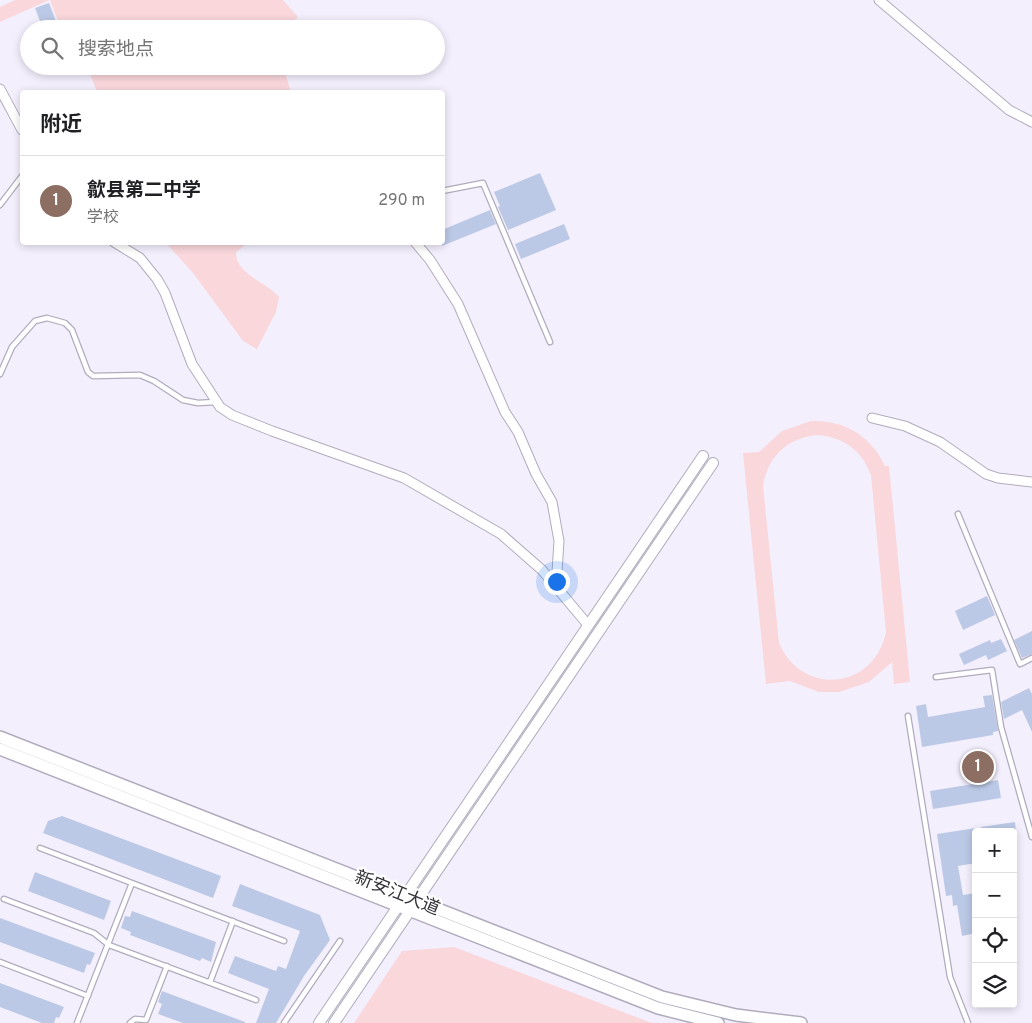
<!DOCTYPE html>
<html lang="zh">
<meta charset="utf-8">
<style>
:root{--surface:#fff;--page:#f2f2f2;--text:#202124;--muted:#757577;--line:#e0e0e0;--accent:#61870c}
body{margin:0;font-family:Overpass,"Noto Sans SC",sans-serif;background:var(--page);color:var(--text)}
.controls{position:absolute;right:15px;bottom:15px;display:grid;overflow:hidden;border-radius:5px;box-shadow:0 2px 8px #0003}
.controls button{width:45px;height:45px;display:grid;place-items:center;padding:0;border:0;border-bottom:1px solid var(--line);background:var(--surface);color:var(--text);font:25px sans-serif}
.you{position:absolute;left:556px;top:581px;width:18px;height:18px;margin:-12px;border:4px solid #fff;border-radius:50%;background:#1a73e8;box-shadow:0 0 0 8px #1a73e833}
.badge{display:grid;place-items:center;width:32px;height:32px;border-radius:50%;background:var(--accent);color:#fff;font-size:16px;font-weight:700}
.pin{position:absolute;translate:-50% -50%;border:2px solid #fff;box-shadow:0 1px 5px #0006}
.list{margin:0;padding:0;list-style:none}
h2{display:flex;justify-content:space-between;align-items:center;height:65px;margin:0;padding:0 20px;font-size:21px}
h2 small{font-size:16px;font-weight:400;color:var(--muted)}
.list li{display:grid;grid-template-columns:32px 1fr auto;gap:15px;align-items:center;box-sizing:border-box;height:90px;padding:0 20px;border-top:1px solid var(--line)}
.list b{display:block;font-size:19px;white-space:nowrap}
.list p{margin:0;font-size:16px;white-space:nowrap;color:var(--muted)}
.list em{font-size:16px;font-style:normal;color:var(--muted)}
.icon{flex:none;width:28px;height:28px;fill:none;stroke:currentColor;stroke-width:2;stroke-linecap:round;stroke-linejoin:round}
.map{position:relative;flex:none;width:1032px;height:1023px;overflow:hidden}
.search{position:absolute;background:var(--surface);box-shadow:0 2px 8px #0003;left:20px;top:20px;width:425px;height:55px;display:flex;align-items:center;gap:12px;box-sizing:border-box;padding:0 18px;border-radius:28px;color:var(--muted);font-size:19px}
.panel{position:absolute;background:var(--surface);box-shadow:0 2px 8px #0003;left:20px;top:90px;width:425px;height:155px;border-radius:5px}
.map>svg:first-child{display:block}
</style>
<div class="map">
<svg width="1032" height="1023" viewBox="0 0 1032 1023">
<rect width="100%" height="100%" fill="#f4effd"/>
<path fill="#f9d7db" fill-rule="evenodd" d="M 15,0 L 49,0 L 0,22 L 0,7 Z
M 50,0 L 283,0 L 298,17 L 283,29 L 61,29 Z
M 87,66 L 283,66 L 291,92 L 97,92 Z
M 166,243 L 248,243 L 236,252 C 235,274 268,283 279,297 L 276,312 L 257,349 L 243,341 L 193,273 Z
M 811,421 C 845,420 871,436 885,466 L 889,466 L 910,682 L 894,684 L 892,662 L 869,682 L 839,692 L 819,692 L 790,681 L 766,684 L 743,453 L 759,452 L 782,431 ZM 819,435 C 845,438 862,451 871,475 L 886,632 C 874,690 802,697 779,643 L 763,486 C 768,455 789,437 819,435 Z
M 454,947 L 649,1022 L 653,1023 L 354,1023 L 402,951 Z"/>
<path fill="#bcc9e6" d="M 49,3 L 59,29 L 43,29 L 35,8 Z
M 540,173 L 556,210 L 508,230 L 498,207 L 500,206 L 494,192 Z
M 490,210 L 496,224 L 442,246 L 442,230 Z
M 564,224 L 570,239 L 521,259 L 515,244 Z
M 987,596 L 995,615 L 963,630 L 955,611 Z
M 1032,631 L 1032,654 L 1022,658 L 1014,640 Z
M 1001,639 L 1007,651 L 988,660 L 986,655 L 964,665 L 959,654 L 990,640 L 991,643 Z
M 1029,688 L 1032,694 L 1032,732 L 1022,710 L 1004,719 L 1001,702 Z
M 992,695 L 998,731 L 993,732 L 993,735 L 922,747 L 916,706 L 926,704 L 928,717 L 985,707 L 983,696 Z
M 998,780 L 1001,798 L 933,809 L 930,791 Z
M 62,816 L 221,876 L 213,898 L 43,833 L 48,821 Z
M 1015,822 L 1016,832 L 982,832 L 981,827 Z
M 976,828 L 976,863 L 958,866 L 963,895 L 976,893 L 976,933 L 962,936 L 957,905 L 953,906 L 952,895 L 946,896 L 937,834 Z
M 35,872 L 111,901 L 104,920 L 28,891 Z
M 240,884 L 320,915 L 330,940 L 304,976 L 276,1023 L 256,1023 L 269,989 L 228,973 L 235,956 L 276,971 L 278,966 L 286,969 L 300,931 L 232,906 Z
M 132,911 L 216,942 L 211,962 L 202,958 L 200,961 L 130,935 L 131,932 L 121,928 L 125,916 L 130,917 Z
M 0,918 L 95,953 L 90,965 L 87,964 L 84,973 L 0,942 Z
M 0,983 L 64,1007 L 59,1018 L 56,1017 L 54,1023 L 42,1023 L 0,1007 Z
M 162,991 L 245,1022 L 245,1023 L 183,1023 L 158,1014 L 162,1004 L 158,1002 Z"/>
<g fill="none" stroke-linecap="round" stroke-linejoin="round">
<defs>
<path id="service" d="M 442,191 L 483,183 L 550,342
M 0,205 L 22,176
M 0,374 L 12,347 L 35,321 L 47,318 L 65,323 L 72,330 L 88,372 L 93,376 L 140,375 L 154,381 L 183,400 L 198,403 L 216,402
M 958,514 L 1020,664 L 1032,658
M 936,677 L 992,670 L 1001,727 L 1032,837
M 908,716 L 950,977 L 968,1023
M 40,848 L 284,941
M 4,899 L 94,933 L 109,945 L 256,1000
M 0,962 L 88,996
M 210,982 L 233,921
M 77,1023 L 132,883
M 130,1023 L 135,1019 L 146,1020 L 167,966
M 284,1023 L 340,941"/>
<path id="minor" d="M 879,0 L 1009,110 L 1032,122
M 0,89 L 22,130
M 114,242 L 140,258 L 157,279 L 165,293 L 192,364 L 220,407 L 232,415 L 272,431 L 404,478 L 501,534 L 542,570 L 588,625
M 415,242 L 430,260 L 458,304 L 505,412 L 518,432 L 536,474 L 552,502 L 559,541 L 557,572 L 552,581
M 872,418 L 905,426 L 940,442 L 986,474 L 998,478 L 1032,482"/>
<path id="tertiary" d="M 319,1023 L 703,456
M 334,1023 L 713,463"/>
<path id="secondary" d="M 0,737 L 662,997 L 736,1015 L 801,1023
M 0,749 L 658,1008 L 718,1023"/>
</defs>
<use href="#service" stroke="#b1acbd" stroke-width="7"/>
<use href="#minor" stroke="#b1acbd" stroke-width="11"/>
<use href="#tertiary" stroke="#b1acbd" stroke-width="12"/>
<use href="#secondary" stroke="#b1acbd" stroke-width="14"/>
<use href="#service" stroke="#fff" stroke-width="4.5"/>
<use href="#minor" stroke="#fff" stroke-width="9"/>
<use href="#tertiary" stroke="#fff" stroke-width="10"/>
<use href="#secondary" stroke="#fff" stroke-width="11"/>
</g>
<g text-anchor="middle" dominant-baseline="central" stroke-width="4.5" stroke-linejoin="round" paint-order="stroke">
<g font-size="18" fill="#343238" stroke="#fff">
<text transform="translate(397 894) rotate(22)">新安江大道</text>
</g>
</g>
</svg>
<div class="controls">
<button>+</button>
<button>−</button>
<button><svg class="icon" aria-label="locate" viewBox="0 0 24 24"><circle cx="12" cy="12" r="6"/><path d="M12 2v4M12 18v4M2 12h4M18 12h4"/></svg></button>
<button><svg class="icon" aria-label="layers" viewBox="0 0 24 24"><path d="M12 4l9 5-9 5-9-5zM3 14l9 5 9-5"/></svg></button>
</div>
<div class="you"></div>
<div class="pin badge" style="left:978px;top:767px;background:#8d6e63">1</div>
<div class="search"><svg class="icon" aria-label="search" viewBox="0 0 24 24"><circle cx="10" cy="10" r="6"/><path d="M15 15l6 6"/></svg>搜索地点</div>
<section class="panel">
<h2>附近<small></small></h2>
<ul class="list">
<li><span class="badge" style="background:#8d6e63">1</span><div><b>歙县第二中学</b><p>学校</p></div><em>290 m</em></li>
</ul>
</section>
</div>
